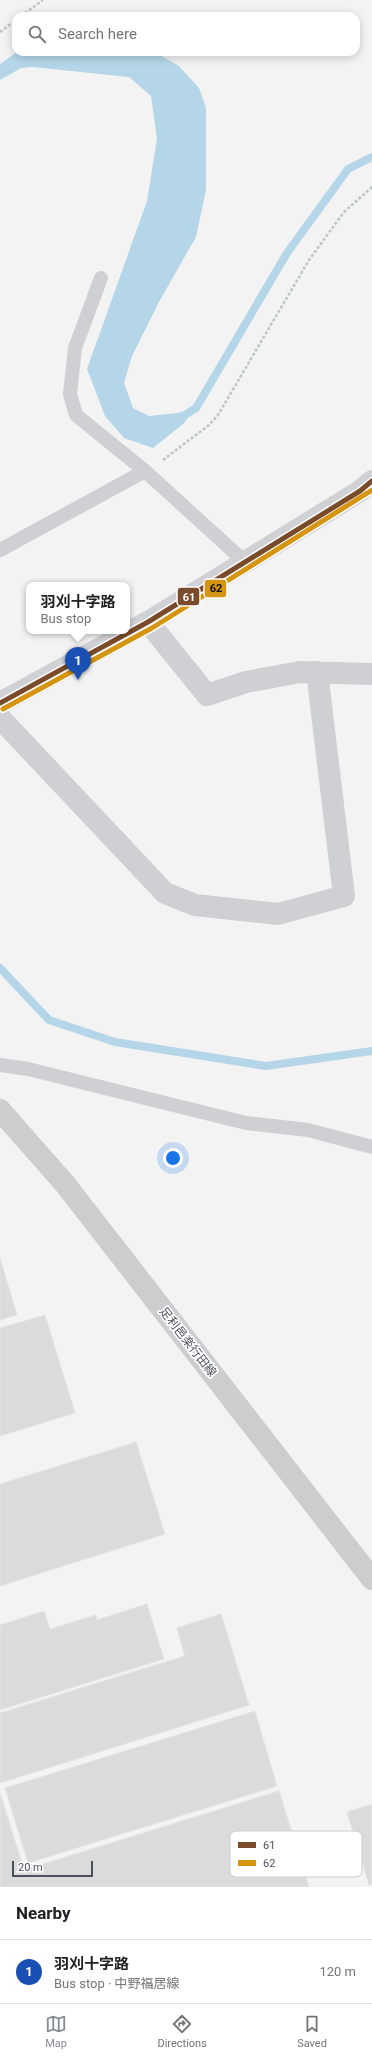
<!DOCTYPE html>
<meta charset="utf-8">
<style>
:root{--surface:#fff;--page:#f6f6f6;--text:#202124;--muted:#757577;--line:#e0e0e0;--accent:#868a92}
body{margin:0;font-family:Roboto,"Noto Sans JP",sans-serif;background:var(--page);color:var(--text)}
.scale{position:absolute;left:12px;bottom:10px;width:81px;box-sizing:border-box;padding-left:4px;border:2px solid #4c525d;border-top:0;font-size:11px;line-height:14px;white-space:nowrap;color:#4c525d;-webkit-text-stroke:3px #fff;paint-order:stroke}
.you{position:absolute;left:173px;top:1158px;width:14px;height:14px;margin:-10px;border:3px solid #fff;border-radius:50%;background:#1a73e8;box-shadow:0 0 0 6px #1a73e833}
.badge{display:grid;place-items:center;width:26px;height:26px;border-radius:50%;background:var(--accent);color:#fff;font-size:13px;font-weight:700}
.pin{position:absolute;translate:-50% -33px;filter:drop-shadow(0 1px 2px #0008)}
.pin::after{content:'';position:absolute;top:21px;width:14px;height:12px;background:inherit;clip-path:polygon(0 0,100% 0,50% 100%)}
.popup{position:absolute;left:26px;top:582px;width:104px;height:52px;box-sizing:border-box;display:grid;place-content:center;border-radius:8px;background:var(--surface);filter:drop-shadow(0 1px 3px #0005);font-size:13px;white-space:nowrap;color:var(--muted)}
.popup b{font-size:15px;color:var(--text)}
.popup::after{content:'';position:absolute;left:50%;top:100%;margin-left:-8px;border:8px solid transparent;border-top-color:var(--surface)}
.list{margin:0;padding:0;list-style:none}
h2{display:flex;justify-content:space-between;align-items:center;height:52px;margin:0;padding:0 16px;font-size:17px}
h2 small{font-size:13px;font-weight:400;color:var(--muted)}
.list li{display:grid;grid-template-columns:26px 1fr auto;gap:12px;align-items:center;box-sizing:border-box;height:64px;padding:0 16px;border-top:1px solid var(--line)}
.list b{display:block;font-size:15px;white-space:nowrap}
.list p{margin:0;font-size:13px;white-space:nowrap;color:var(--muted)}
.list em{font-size:13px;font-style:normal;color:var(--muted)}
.icon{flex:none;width:22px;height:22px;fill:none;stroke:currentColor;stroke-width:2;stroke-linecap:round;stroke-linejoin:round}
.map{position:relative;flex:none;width:372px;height:1887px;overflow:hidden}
.search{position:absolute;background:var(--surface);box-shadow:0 2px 10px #0003;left:12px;right:12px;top:12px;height:44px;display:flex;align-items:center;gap:10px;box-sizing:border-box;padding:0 14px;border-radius:12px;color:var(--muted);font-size:15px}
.sheet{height:116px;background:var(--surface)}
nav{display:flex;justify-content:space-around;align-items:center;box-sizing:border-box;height:56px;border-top:1px solid var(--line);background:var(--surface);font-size:11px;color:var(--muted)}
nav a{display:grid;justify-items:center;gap:2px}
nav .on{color:var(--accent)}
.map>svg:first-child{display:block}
</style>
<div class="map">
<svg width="372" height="1887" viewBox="0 0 372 1887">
<rect width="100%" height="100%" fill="#f3f3f3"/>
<path fill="#b4d6e8" d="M 17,52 L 155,52 L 179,66 L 199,88 L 206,108 L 206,190 L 196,237 L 160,300 L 132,356 L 124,383 L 133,408 L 149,416 L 177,413 L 196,408 L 183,424 L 153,448 L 124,438 L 105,416 L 87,369 L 147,201 L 157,139 L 151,96 L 129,77 L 32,67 L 21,68 L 0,80 L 0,64 Z"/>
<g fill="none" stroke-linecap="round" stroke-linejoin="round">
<path stroke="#b4d6e8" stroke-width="8" d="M 188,413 L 196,408 L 287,253 L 348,169 L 372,157
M 0,968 L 49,1020 L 115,1042 L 266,1066 L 372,1051"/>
</g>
<path fill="#dbdbdc" stroke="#e4e4e5" d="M 0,1258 L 17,1315 L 0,1320 Z
M 45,1315 L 75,1413 L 0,1436 L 0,1328 Z
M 136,1442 L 165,1534 L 0,1586 L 0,1484 Z
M 147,1604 L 164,1659 L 0,1710 L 0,1625 L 44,1611 L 50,1629 L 96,1615 L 97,1620 Z
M 221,1614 L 249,1705 L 0,1783 L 0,1713 L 185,1656 L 177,1628 Z
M 221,1614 L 249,1705 L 0,1783 L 0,1713 L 185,1656 L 177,1628 Z
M 255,1711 L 277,1786 L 28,1863 L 5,1788 Z
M 279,1791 L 309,1887 L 0,1887 L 0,1793 L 24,1870 Z
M 279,1791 L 309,1887 L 0,1887 L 0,1793 L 24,1870 Z
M 372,1804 L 372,1884 L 369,1885 L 347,1812 Z"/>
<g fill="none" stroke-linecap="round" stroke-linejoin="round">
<path stroke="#bdc6c4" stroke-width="2.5" stroke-dasharray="3 2" stroke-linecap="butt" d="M 21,16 L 43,0
M 0,32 L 16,20
M 163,460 L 209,425 L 218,415 L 309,260 L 344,212 L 372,187"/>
<path stroke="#ced0d3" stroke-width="14" d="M 101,278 L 75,348 L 70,394 L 76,415 L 145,471 L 245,562
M 0,550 L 145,471
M 0,1065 L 28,1069 L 246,1123 L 308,1130 L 372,1147"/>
<path stroke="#ced0d3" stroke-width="22" d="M 148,622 L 207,695 L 246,682 L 300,672 L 372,674
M 0,718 L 165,893 L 195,905 L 278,914 L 344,896 L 317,672"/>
<path stroke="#cfd1d4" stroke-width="22" d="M 0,703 L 148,622 L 360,491 L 372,481"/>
<path stroke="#cbcdcf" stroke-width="22" d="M 0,1110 L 65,1184 L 372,1579"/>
<defs>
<path id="bus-1" d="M 0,703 L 148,622 L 360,491 L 372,481"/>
<path id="bus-2" d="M 3,709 L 152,628 L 372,490"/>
</defs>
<use href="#bus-1" stroke="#fff" stroke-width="8"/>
<use href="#bus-2" stroke="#fff" stroke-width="8"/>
<use href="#bus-1" stroke="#7a4b2a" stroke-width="5"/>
<use href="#bus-2" stroke="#d59513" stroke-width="5"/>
</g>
<g text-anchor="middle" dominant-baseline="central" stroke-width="3.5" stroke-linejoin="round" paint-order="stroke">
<g font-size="12" fill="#4c525d" stroke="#fff">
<text transform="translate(188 1342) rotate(52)">足利邑楽行田線</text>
</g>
</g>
<rect x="230" y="1831" width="132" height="46" rx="6" fill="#fff" stroke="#c9cbce" stroke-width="1"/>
<rect x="238" y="1842" width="18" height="6" fill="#7a4b2a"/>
<rect x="238" y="1860" width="18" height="6" fill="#d59513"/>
<g font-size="11" fill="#4c525d">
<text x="263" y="1849">61</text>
<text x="263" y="1867">62</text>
</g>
<g stroke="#fff" stroke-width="1.5">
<rect x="204" y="579" width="23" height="19" rx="4" fill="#d59513"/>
<rect x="177" y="587" width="23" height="19" rx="4" fill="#7a4b2a"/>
</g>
<g font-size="11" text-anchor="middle" font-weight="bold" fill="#fff">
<text x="189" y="601">61</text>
</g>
<g font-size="11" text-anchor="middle" font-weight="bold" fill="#111">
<text x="216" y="592">62</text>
</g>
</svg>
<div class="scale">20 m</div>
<div class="you"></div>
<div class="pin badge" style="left:78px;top:680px;background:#1a4fb4">1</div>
<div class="popup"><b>羽刈十字路</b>Bus stop</div>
<div class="search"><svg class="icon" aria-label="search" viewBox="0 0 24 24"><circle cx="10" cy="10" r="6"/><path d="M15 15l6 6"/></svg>Search here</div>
</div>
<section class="sheet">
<h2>Nearby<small></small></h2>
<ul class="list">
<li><span class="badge" style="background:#1a4fb4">1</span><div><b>羽刈十字路</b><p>Bus stop · 中野福居線</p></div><em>120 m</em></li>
</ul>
</section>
<nav>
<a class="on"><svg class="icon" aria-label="map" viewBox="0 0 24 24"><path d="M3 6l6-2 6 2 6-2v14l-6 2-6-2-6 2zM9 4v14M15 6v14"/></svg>Map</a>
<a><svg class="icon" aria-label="directions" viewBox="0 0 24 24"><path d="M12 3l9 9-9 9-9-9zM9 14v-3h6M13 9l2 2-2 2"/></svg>Directions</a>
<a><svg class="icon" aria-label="saved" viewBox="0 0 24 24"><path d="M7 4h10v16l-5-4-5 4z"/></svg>Saved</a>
</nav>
